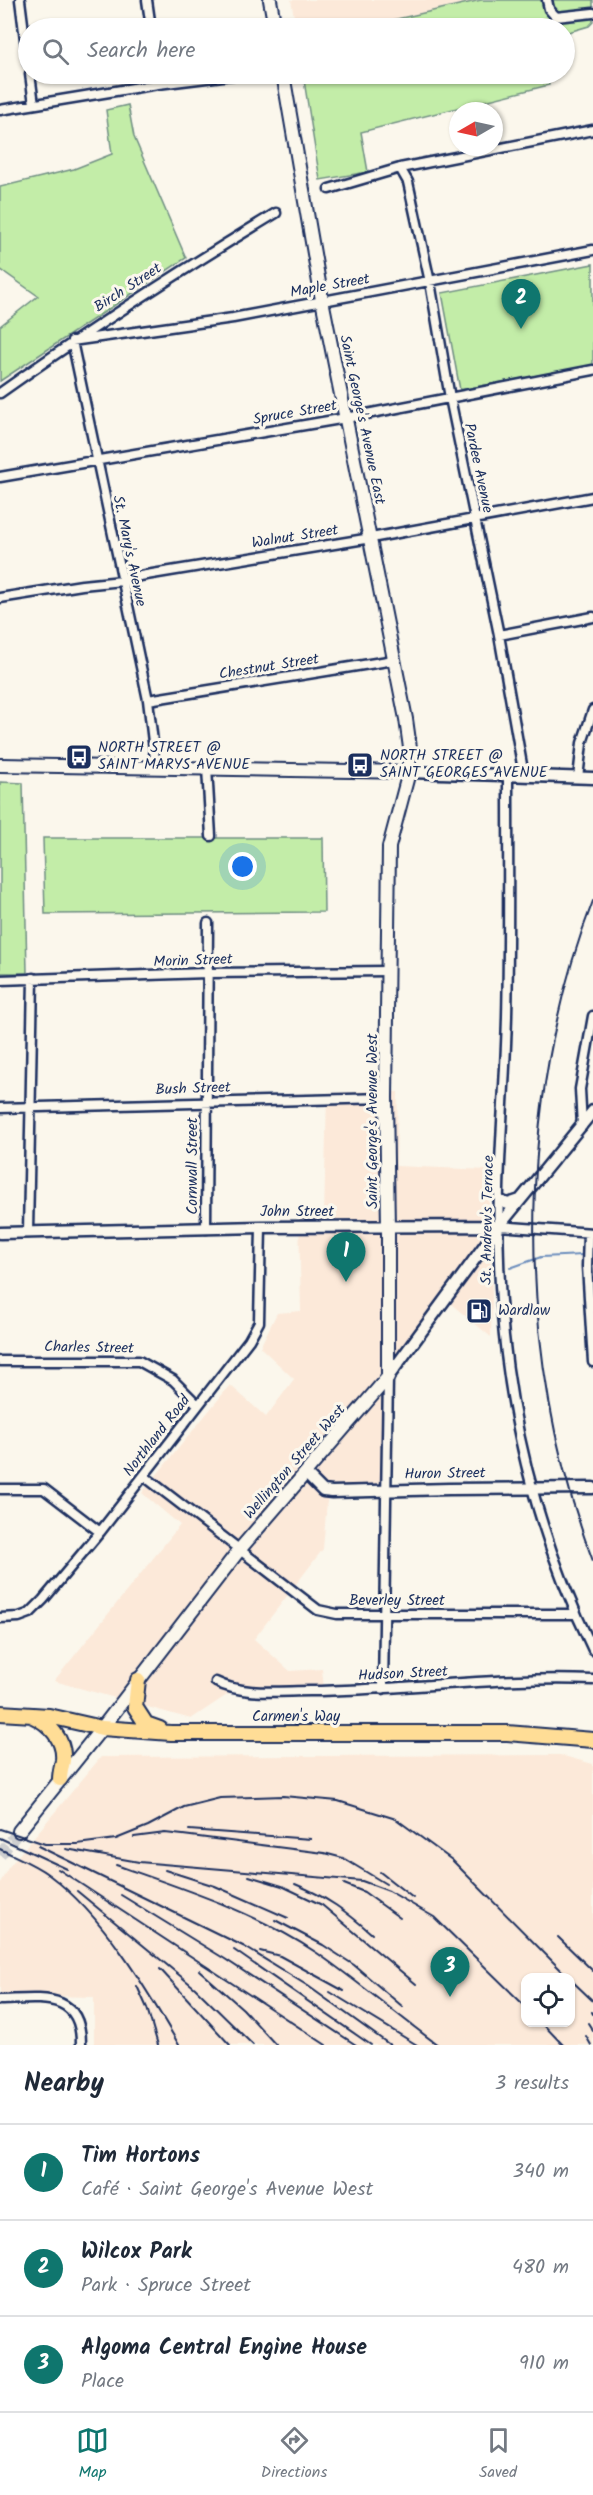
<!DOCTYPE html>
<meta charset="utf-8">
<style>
:root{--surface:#fff;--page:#f6f6f7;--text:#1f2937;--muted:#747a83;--line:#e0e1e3;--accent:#0f766e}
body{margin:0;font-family:Kalam,sans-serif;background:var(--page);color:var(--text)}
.controls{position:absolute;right:18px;bottom:18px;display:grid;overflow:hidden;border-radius:12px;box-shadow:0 2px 4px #0004}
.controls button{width:54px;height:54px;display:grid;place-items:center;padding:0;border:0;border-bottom:2px solid var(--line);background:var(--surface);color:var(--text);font:30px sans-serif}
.compass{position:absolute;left:449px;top:102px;width:54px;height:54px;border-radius:50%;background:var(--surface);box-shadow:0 2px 4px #0004;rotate:261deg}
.you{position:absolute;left:243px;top:867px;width:21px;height:21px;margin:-15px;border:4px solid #fff;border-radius:50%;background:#1a73e8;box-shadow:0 0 0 9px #1a73e833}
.badge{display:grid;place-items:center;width:39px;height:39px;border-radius:50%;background:var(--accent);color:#fff;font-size:20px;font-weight:700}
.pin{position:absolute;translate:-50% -50px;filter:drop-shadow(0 2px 3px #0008)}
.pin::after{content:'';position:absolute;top:32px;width:21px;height:18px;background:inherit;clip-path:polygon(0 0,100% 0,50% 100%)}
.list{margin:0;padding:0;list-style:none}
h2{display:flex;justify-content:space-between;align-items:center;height:78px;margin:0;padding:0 24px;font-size:26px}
h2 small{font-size:20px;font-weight:400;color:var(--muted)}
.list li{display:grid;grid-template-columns:39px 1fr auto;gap:18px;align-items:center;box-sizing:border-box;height:96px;padding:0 24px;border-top:2px solid var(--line)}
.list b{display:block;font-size:22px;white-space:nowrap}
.list p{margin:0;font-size:20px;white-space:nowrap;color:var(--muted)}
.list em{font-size:20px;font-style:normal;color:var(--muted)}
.icon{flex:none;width:33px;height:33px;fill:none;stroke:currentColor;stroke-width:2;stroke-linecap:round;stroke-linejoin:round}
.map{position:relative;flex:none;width:593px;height:2045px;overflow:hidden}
.search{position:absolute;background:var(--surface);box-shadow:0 2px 4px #0004;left:18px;right:18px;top:18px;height:66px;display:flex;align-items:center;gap:15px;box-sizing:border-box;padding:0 21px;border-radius:33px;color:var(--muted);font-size:22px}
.sheet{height:366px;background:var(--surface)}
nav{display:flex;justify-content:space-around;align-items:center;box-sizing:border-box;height:84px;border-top:2px solid var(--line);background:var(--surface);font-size:16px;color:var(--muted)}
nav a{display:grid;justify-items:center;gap:3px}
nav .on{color:var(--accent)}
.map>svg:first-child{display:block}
</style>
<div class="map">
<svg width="593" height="2045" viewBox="0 0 593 2045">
<rect width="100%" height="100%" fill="#fbf7ec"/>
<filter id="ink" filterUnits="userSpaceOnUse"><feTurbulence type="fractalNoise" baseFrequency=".0167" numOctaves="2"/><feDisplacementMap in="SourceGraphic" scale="12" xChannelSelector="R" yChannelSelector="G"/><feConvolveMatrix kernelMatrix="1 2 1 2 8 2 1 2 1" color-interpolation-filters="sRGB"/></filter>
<g filter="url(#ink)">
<path fill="#fce9d9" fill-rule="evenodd" d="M 291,0 L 481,0 L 357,28 L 296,28 Z
M 373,1091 L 398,1092 L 396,1166 L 488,1170 L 492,1293 L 491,1337 L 451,1304 L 382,1394 L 381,1488 L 328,1489 L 323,1549 L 254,1639 L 290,1671 L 322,1669 L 324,1689 L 236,1689 L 191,1719 L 54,1681 L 180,1525 L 142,1493 L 230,1385 L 266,1417 L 294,1379 L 260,1347 L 277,1313 L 301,1311 L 299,1216 L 324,1217 L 327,1093 Z
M 560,1755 L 593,1764 L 593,2045 L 94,2045 L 94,1997 L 0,1995 L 0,1883 L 8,1868 L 101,1757 ZM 526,1978 L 570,1978 L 570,2022 L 526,2022 Z"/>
<path fill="#c3eda8" stroke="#6f8e83" stroke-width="1.5" d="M 481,0 L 593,0 L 593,22 L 589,26 L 565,33 L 564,28 L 357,28 Z
M 303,74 L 546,74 L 549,85 L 361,132 L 368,172 L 320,180 Z
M 128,105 L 134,137 L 186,258 L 0,381 L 0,326 L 38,296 L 0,269 L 0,187 L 74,169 L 112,154 L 106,110 Z
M 593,264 L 593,365 L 460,390 L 442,293 Z
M 0,782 L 23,783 L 27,973 L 0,973 Z
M 43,838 L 323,838 L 324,912 L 45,914 Z"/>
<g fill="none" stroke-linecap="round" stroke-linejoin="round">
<path stroke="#6c8ebd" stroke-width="2" d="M 510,1268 L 541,1257 L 583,1255"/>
<path stroke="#cecfd0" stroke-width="12" stroke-dasharray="12 6" stroke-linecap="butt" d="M 0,1855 L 19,1831"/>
<defs>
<path id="minor" d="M 20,0 L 28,63
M 147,0 L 151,28
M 547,0 L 549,9 L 556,17 L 593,13
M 30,74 L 34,104
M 156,74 L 158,84
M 0,110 L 158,84 L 239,74
M 400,168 L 408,182 L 430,282 L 450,398 L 499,635 L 524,776
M 329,189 L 400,168 L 593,130
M 0,393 C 90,329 182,270 276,213
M 0,477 L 346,418 L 593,370
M 0,598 L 82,585 L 122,581 L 128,578 L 371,538 L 593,497
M 499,635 L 593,617
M 148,700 L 394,660
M 156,767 L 148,700 L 72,341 L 233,318 L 593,250
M 207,768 L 211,836
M 508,776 C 508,856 509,936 507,1016 C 505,1098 496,1180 499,1261 C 503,1396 534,1529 593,1650
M 578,778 L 582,743 L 593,710
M 0,980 L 207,973 L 388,971
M 0,1108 L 386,1098
M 582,1126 L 580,1089 L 593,1016
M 499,1226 L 593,1233
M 206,1229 L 208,923
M 28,1232 L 33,978
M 588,1233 L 587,1266 L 593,1362
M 0,1361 L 139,1361 L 173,1380 L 198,1405
M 144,1476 L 318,1610 L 337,1614 L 575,1614
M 0,1489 L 44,1489 L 100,1532
M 0,1618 L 19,1617 L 30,1613 L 43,1600 L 100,1532 L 249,1340 L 259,1322 L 261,1227
M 216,1682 C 244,1696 279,1691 310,1691 C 404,1690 499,1676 593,1680
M 383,1689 L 388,1377
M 0,2000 C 40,1999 82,1990 81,2045"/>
<path id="tertiary" d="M 409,772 L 593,778
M 500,1201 L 508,1204 L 520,1200
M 0,1233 L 261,1227 L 499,1226
M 388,1377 L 499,1226 L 593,1111
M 305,1473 L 323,1491 L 332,1492 L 449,1489 L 593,1488"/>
<path id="secondary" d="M 270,0 L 275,28
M 0,765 L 409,772
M 19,1831 L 102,1728 L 240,1549 L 388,1377 L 388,1228 L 386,1098 L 389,847 L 409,772 L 410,748 L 406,719 L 322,300 L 283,74"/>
<path id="trunk" d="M 138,1680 L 135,1707 L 146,1724 L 160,1729
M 0,1713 L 49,1716 L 102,1728 L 171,1733 L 507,1733 L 593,1740
M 33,1716 C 49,1723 65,1740 63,1760 C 62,1767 60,1772 60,1779"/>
</defs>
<use href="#minor" stroke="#1b2f5e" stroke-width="13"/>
<use href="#tertiary" stroke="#1b2f5e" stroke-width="15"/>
<use href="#secondary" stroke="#1b2f5e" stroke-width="16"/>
<use href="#trunk" stroke="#1b2f5e" stroke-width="18"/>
<use href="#minor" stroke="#fbf7ec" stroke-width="8"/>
<use href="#tertiary" stroke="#fbf7ec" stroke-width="10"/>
<use href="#secondary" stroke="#fbf7ec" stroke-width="12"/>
<use href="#trunk" stroke="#ffdd96" stroke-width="14"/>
<path stroke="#1b2f5e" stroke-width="2" d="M 593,901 C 514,1104 515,1358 593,1561
M 0,1829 L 45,1844 L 77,1844 L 116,1839 L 148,1826 L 184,1807 L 220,1798 L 283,1796 L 338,1801 L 396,1819 L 452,1860 L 569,1978
M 189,1830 L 311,1839
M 134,1837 L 165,1833 L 183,1835 L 324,1853 L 343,1858 L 386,1884
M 0,1838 L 67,1869
M 38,1846 L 245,1947 L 308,1986 L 390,2045
M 0,1849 C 16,1857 34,1864 49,1875 C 103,1915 146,1988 179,2045
M 66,1849 L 139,1862 L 362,1881 L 389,1891 L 434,1917 L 526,2007
M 116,1865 C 184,1889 256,1912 317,1953 C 359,1982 397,2015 438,2045
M 58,1869 L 326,2045
M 165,1870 L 215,1886 L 288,1918
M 380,1872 L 413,1898
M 249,1876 L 282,1886 L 322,1905 L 416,1984
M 295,1884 C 327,1897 346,1911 372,1934
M 344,1884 L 364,1892 L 400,1918
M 77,1891 L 195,1988 L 253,2045
M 121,1895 L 225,1959 L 356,2045
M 275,1920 L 323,1945 L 354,1965 L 403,2007
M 558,1937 L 593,1971
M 234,1950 L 371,2045
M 260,1951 L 280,1956 L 344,1991
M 160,1969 L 230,2045
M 199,1970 L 243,2009 L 276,2045
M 570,1979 L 593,2001
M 137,1986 L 147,2008 L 158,2045
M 330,1992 L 417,2045
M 592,2012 L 593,2014
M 541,2022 L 563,2045
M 588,2023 L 593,2031
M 586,2036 L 591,2045"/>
</g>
</g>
<defs>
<symbol id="bus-square" viewBox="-11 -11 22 22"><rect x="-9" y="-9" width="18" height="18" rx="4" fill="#1b2f5e" stroke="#fbf7ec"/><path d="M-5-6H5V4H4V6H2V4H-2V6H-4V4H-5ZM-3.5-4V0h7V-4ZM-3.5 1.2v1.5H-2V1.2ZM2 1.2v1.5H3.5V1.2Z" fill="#fff"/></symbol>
<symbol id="fuel-square" viewBox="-11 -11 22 22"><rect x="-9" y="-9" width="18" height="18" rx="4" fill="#1b2f5e" stroke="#fbf7ec"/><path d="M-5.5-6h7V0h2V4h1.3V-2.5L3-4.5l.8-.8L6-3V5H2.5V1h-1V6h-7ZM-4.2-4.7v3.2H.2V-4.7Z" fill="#fff"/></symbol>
</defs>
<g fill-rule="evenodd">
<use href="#bus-square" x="64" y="742" width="30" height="30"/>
<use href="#bus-square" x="345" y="750" width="30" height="30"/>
<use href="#fuel-square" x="464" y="1296" width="30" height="30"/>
</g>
<g text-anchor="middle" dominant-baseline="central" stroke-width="6" stroke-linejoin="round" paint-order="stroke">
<g font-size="15" fill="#1b2f5e" stroke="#fbf7ec">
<text transform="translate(330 286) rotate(-10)">Maple Street</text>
<text transform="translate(128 288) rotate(-33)">Birch Street</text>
<text transform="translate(295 413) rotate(-10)">Spruce Street</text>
<text transform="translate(362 420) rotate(78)">Saint George's Avenue East</text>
<text transform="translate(478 468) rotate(78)">Pardee Avenue</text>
<text transform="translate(295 537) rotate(-9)">Walnut Street</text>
<text transform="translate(129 551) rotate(78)">St. Mary's Avenue</text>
<text transform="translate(269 667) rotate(-9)">Chestnut Street</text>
<text transform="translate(193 961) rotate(-2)">Morin Street</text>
<text transform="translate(193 1089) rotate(-2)">Bush Street</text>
<text transform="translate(373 1121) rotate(-90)">Saint George's Avenue West</text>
<text transform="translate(193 1166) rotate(-90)">Cornwall Street</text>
<text x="297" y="1212">John Street</text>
<text transform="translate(488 1220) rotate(-89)">St. Andrew's Terrace</text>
<text transform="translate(89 1348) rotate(1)">Charles Street</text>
<text transform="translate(157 1436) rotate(-52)">Northland Road</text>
<text transform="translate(295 1462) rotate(-49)">Wellington Street West</text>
<text transform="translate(445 1474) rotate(-1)">Huron Street</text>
<text x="397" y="1601">Beverley Street</text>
<text transform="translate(403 1674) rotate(-3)">Hudson Street</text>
<text x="296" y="1717">Carmen's Way</text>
</g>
<g font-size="15" fill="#1b2f5e" stroke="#fbf7ec" text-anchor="start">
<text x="98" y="748">NORTH STREET @<tspan x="98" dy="17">SAINT MARYS AVENUE</tspan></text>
<text x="380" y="756">NORTH STREET @<tspan x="380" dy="17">SAINT GEORGES AVENUE</tspan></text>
<text x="498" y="1311">Wardlaw</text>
</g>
</g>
</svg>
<div class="controls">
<button><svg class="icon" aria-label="locate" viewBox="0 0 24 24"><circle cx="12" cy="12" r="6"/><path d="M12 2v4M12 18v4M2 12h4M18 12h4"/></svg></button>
</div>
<svg class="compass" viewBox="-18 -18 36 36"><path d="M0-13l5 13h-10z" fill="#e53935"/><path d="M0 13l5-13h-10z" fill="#747a83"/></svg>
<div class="you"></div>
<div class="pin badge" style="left:346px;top:1282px">1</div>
<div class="pin badge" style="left:521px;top:329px">2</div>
<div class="pin badge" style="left:450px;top:1997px">3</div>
<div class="search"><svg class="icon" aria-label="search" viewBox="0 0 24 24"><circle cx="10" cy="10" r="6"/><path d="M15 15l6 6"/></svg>Search here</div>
</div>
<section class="sheet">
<h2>Nearby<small>3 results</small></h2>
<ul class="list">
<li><span class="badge">1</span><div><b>Tim Hortons</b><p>Café · Saint George's Avenue West</p></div><em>340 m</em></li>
<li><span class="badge">2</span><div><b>Wilcox Park</b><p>Park · Spruce Street</p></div><em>480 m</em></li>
<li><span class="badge">3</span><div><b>Algoma Central Engine House</b><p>Place</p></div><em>910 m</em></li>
</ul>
</section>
<nav>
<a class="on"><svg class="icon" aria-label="map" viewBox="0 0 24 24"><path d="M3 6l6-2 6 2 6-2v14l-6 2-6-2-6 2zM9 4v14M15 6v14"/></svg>Map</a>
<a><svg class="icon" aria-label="directions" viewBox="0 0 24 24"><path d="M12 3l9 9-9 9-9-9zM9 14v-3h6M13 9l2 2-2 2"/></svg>Directions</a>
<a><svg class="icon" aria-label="saved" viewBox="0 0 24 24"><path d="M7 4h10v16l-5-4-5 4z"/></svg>Saved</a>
</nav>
